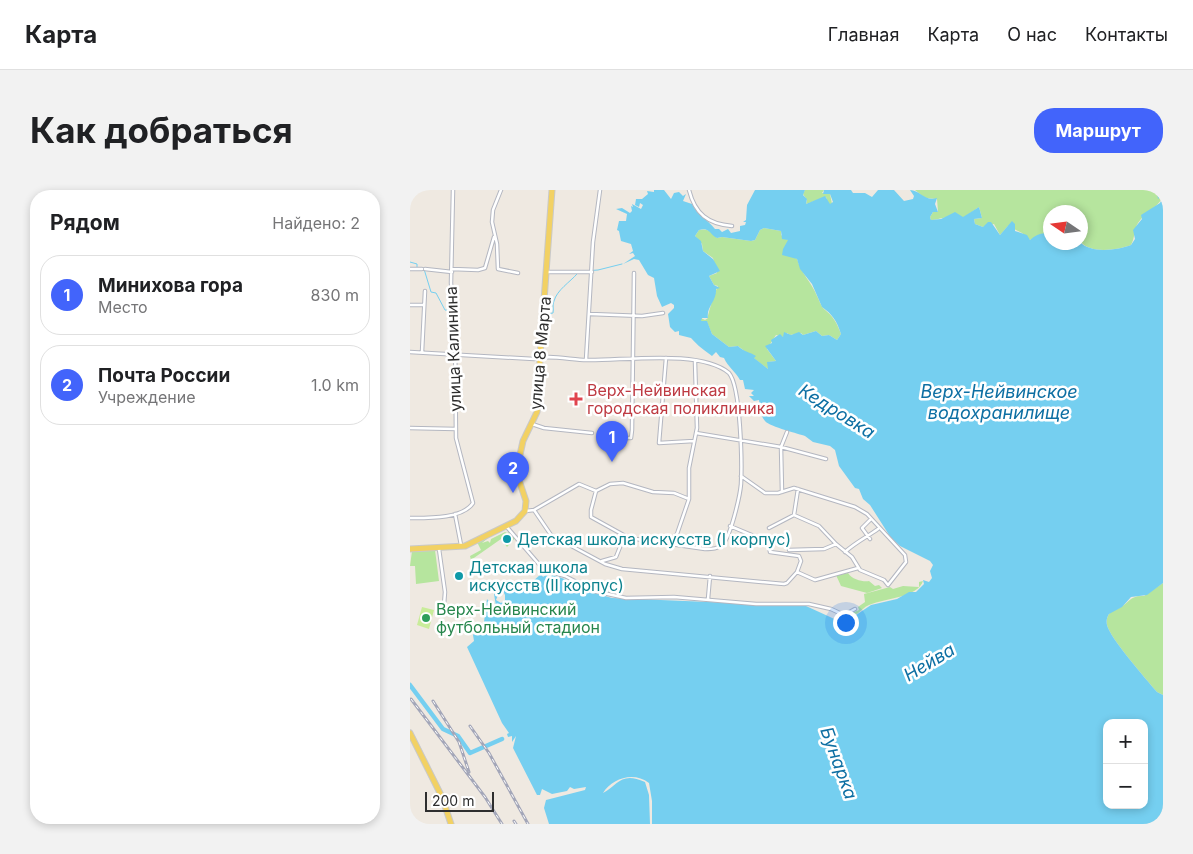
<!DOCTYPE html>
<html lang="ru">
<meta charset="utf-8">
<style>
:root{--surface:#fff;--page:#f2f2f2;--text:#202124;--muted:#757577;--line:#e0e0e0;--accent:#4264fb}
body{margin:0;font-family:Inter,sans-serif;background:var(--page);color:var(--text)}
.controls{position:absolute;right:15px;bottom:15px;display:grid;overflow:hidden;border-radius:10px;box-shadow:0 2px 8px #0003}
.controls button{width:45px;height:45px;display:grid;place-items:center;padding:0;border:0;border-bottom:1px solid var(--line);background:var(--surface);color:var(--text);font:25px sans-serif}
.compass{position:absolute;left:633px;top:15px;width:45px;height:45px;border-radius:50%;background:var(--surface);box-shadow:0 2px 8px #0003;rotate:283deg}
.scale{position:absolute;left:15px;bottom:12px;width:69px;box-sizing:border-box;padding-left:5px;border:2px solid #2e2e2e;border-top:0;font-size:14px;line-height:18px;white-space:nowrap;color:#2e2e2e;-webkit-text-stroke:4px #fff;paint-order:stroke}
.you{position:absolute;left:435px;top:432px;width:18px;height:18px;margin:-12px;border:4px solid #fff;border-radius:50%;background:#1a73e8;box-shadow:0 0 0 8px #1a73e833}
.badge{display:grid;place-items:center;width:32px;height:32px;border-radius:50%;background:var(--accent);color:#fff;font-size:16px;font-weight:700}
.pin{position:absolute;translate:-50% -41px;filter:drop-shadow(0 1px 2px #0008)}
.pin::after{content:'';position:absolute;top:26px;width:18px;height:15px;background:inherit;clip-path:polygon(0 0,100% 0,50% 100%)}
.list{margin:0;padding:0;list-style:none}
h2{display:flex;justify-content:space-between;align-items:center;height:65px;margin:0;padding:0 20px;font-size:21px}
h2 small{font-size:16px;font-weight:400;color:var(--muted)}
.list li{display:grid;grid-template-columns:32px 1fr auto;gap:15px;align-items:center;box-sizing:border-box;height:80px;margin:0 10px 10px;padding:0 10px;border:1px solid var(--line);border-radius:20px}
.list b{display:block;font-size:19px;white-space:nowrap}
.list p{margin:0;font-size:16px;white-space:nowrap;color:var(--muted)}
.list em{font-size:16px;font-style:normal;color:var(--muted)}
.map{position:relative;flex:none;width:753px;height:634px;overflow:hidden;border-radius:20px}
header{display:flex;align-items:center;gap:30px;box-sizing:border-box;height:70px;padding:0 25px;background:var(--surface);border-bottom:1px solid var(--line)}
header strong{font-size:24px}
nav{display:flex;gap:28px;margin-inline-start:auto;font-size:18px}
.intro{display:flex;align-items:center;justify-content:space-between;box-sizing:border-box;height:120px;padding:0 30px}
h1{margin:0;font-size:35px}
.button{padding:12px 22px;border-radius:20px;background:var(--accent);color:#fff;font-size:18px;font-weight:700}
main{display:flex;gap:30px;padding:0 30px}
aside{flex:1;background:var(--surface);border-radius:20px;box-shadow:0 2px 8px #0003}
.map>svg:first-child{display:block}
</style>
<header>
<strong>Карта</strong>
<nav><a>Главная</a><a>Карта</a><a>О нас</a><a>Контакты</a></nav>
</header>
<div class="intro"><h1>Как добраться</h1><a class="button">Маршрут</a></div>
<main>
<aside>
<h2>Рядом<small>Найдено: 2</small></h2>
<ul class="list">
<li><span class="badge">1</span><div><b>Минихова гора</b><p>Место</p></div><em>830 m</em></li>
<li><span class="badge">2</span><div><b>Почта России</b><p>Учреждение</p></div><em>1.0 km</em></li>
</ul>
</aside>
<div class="map">
<svg width="753" height="634" viewBox="0 0 753 634">
<rect width="100%" height="100%" fill="#efe9e1"/>
<path fill="#b6e59e" d="M 395,0 L 414,0 L 412,3 L 420,4 L 422,14 L 418,14 L 416,7 L 396,14 L 397,10 L 393,4 Z
M 505,0 L 753,0 L 753,1 L 748,4 L 749,8 L 751,5 L 753,7 C 747,18 735,22 728,33 C 724,39 725,48 721,55 C 708,60 680,64 671,52 L 670,22 L 640,22 L 640,44 L 636,43 L 620,50 L 612,43 L 598,36 L 590,45 L 584,34 L 573,37 L 565,34 L 564,29 L 572,28 L 569,17 L 553,28 C 541,24 533,29 521,30 L 520,27 L 523,22 L 528,22 L 527,9 L 515,8 Z
M 354,38 L 371,41 L 371,45 L 378,50 L 382,66 L 387,69 C 391,83 402,93 407,106 C 409,110 411,116 414,119 C 423,126 427,133 431,144 L 427,150 L 419,145 L 412,146 L 406,141 L 393,145 L 391,143 L 380,145 L 377,143 L 373,147 L 366,145 L 357,159 L 366,171 L 358,172 L 358,179 L 328,156 L 319,157 L 302,144 L 297,132 L 291,131 L 291,128 L 295,130 L 298,128 C 297,126 306,99 308,96 L 304,95 L 299,86 L 307,83 L 303,68 L 293,61 L 292,54 L 285,46 L 289,40 C 299,38 301,42 307,48 L 312,47 L 341,51 L 345,50 L 350,40 Z
M 95,342 L 97,343 L 100,342 L 105,348 L 97,357 L 91,349 L 61,370 L 60,366 L 71,360 L 67,352 L 78,348 L 72,353 L 78,351 L 80,353 L 81,349 Z
M 25,360 L 29,391 L 6,394 L 5,376 L 0,376 L 2,361 Z
M 438,383 C 442,390 454,392 459,391 L 465,396 L 469,395 L 472,398 L 457,403 L 431,396 L 426,385 Z
M 513,391 C 508,407 477,408 459,415 C 454,417 451,421 447,424 L 442,423 L 449,420 L 448,417 L 455,412 L 454,404 L 480,397 L 483,399 L 493,396 L 509,397 L 509,392 Z
M 753,393 L 753,505 L 747,502 C 736,489 700,448 697,435 C 696,431 697,427 699,424 C 702,420 705,420 709,418 C 719,413 720,405 734,406 Z"/>
<path fill="#c9ec9a" d="M 12,417 L 24,420 L 19,439 L 7,435 Z"/>
<path fill="#75cff0" fill-rule="evenodd" d="M 244,0 L 254,0 L 261,9 L 264,3 L 269,2 L 273,6 L 276,4 L 273,11 L 282,14 C 288,26 297,29 305,39 L 309,39 L 312,42 L 318,39 L 321,43 L 330,41 L 330,36 L 335,35 L 336,32 L 333,32 L 336,30 L 337,15 L 345,0 L 395,0 L 393,5 L 397,9 L 396,14 L 415,6 L 420,14 L 423,12 L 420,4 L 413,4 L 414,0 L 441,0 L 443,3 L 455,3 L 462,7 L 468,0 L 484,0 L 494,11 L 503,9 L 504,6 L 500,0 C 510,0 515,12 527,8 L 525,14 L 528,22 L 523,22 L 520,27 L 521,30 L 531,29 L 545,22 L 553,27 L 569,17 L 572,28 L 564,29 L 565,34 L 573,37 L 578,32 L 581,32 L 590,45 L 602,31 L 605,34 L 605,41 L 617,45 L 620,50 C 627,44 632,42 640,44 L 640,52 L 670,52 C 681,64 708,60 721,55 L 725,49 L 723,40 L 732,29 L 731,25 L 750,13 L 753,7 L 751,6 L 748,9 L 747,3 L 751,4 L 753,1 L 753,393 L 737,405 L 721,407 L 712,417 L 699,424 C 697,427 696,431 697,435 C 700,448 736,489 747,502 L 753,505 L 753,634 L 242,634 L 242,611 L 239,593 C 224,581 202,588 193,603 C 208,595 211,581 235,592 L 239,605 L 240,634 L 139,634 L 134,618 L 136,610 L 175,600 L 176,597 L 164,599 L 160,597 L 157,601 L 142,604 L 132,599 L 130,605 L 127,605 L 103,558 L 106,546 L 102,552 L 102,546 L 98,547 L 97,544 L 99,543 L 92,533 L 57,457 L 64,451 L 63,445 L 74,432 L 77,409 L 80,413 L 79,418 L 80,421 L 86,416 L 84,404 L 90,400 L 86,410 L 91,413 L 95,410 L 95,405 L 92,399 L 100,393 L 107,394 L 104,397 L 109,400 L 115,397 L 122,397 L 124,395 L 122,392 L 131,384 L 133,387 L 136,385 L 141,387 L 142,385 C 163,390 181,403 202,408 L 396,416 L 431,432 L 440,429 L 461,415 L 487,409 L 499,402 L 506,402 L 514,394 L 513,390 L 519,392 L 522,388 L 520,381 L 523,375 L 520,371 L 490,356 L 481,348 L 460,315 L 453,309 L 449,299 L 445,298 L 429,276 L 425,260 L 420,256 L 403,252 L 395,246 C 390,244 360,237 355,231 C 351,227 350,219 349,210 L 344,211 L 339,206 L 344,206 L 341,203 L 344,200 L 335,199 L 333,190 L 330,190 C 325,181 318,177 314,168 L 310,167 L 306,162 L 302,166 C 294,160 288,156 281,148 L 269,145 L 269,141 L 265,142 L 260,137 L 258,124 L 264,118 L 264,115 L 261,113 L 252,117 L 247,106 L 244,88 L 238,85 L 229,70 L 224,69 L 213,74 L 225,66 L 223,63 L 219,64 L 223,61 L 221,54 L 211,51 L 209,41 L 207,40 L 209,31 L 216,31 L 217,24 L 206,19 L 212,18 L 220,23 L 222,21 L 221,16 L 223,17 L 222,14 L 231,19 L 233,15 L 230,13 L 229,17 L 225,15 L 226,9 L 232,9 L 238,4 L 237,1 L 244,2 ZM 354,38 L 371,41 L 372,49 L 378,50 L 373,59 L 372,65 L 387,69 L 390,79 L 402,94 L 412,117 C 422,124 427,131 431,144 L 427,150 L 419,145 L 412,146 L 406,141 L 393,145 L 389,142 L 381,145 L 374,142 L 373,147 L 370,144 L 361,150 L 362,153 L 355,156 L 366,171 L 357,172 L 358,179 L 344,168 L 346,166 C 340,162 334,162 328,156 L 319,157 L 302,144 L 297,131 L 291,131 L 292,128 L 298,128 C 296,117 307,111 306,99 L 310,98 L 304,95 L 299,86 L 310,81 L 303,69 L 293,61 L 291,51 L 285,46 L 289,40 C 300,37 299,44 307,48 L 312,47 L 341,51 L 345,50 L 350,40 ZM 697,533 L 734,533 L 734,615 L 697,615 Z"/>
<g fill="none" stroke-linecap="round" stroke-linejoin="round">
<path stroke="#75cff0" stroke-width="1" d="M 0,72 L 7,74 L 7,78 L 14,79 L 21,102 L 26,103 L 35,120 L 42,121
M 172,81 L 188,80 L 212,74
M 137,124 L 143,123 C 144,119 142,115 144,111 C 147,100 160,92 167,84"/>
<path stroke="#75cff0" stroke-width="4.5" d="M 0,495 L 33,539 L 48,546 L 60,563 L 92,549"/>
<defs>
<path id="minor" d="M 91,0 L 83,20 L 82,32 L 87,54 L 88,79 L 108,83
M 279,0 C 285,24 298,34 322,36
M 0,79 L 12,79
M 15,79 L 42,82
M 42,79 L 68,80 L 75,78 L 84,47
M 138,82 L 182,82
M 0,115 L 13,115
M 180,124 L 232,126 L 253,123
M 0,162 L 124,169 C 134,164 163,170 176,170 C 213,171 290,159 319,183 C 331,197 332,274 331,294 C 330,306 321,345 313,354 C 308,359 302,359 295,359 L 219,348 L 181,327 L 181,320 L 186,301
M 12,162 L 15,101
M 256,168 L 249,253 L 284,251
M 176,170 L 183,52 L 190,0
M 122,234 L 134,238 L 182,243
M 0,238 L 46,239
M 286,243 L 371,257 L 416,269
M 212,248 L 221,248 L 222,240 L 224,83
M 331,286 L 355,303 L 368,303 L 384,298 L 445,317 L 457,324 L 495,365 L 496,372 L 478,395 L 474,390 L 450,380 L 442,367 L 426,354 L 409,336 L 384,325
M 186,301 L 200,294 L 213,293 L 243,302 L 264,303 L 279,309
M 372,302 L 371,257 L 377,242
M 124,320 L 141,345 L 195,374 L 212,379 L 374,394 L 377,393 L 387,382 L 405,390 L 448,378
M 116,321 L 124,320 L 169,294 L 186,301
M 45,324 L 51,355
M 0,328 C 17,328 53,329 63,313 L 46,248 L 45,139 L 41,93 L 43,0
M 96,336 L 134,380 L 155,386 L 184,401 L 216,408 L 264,407 L 346,414 L 399,414 L 421,419 L 434,425 L 445,419
M 320,336 L 358,352 L 360,362 L 389,366 L 391,371 L 387,382
M 359,338 L 384,325 L 388,299
M 460,349 L 452,338 L 461,329
M 258,352 L 267,344 L 279,309 L 279,278 L 287,238 L 285,172
M 29,359 L 35,402 L 34,415
M 379,360 L 414,359 L 426,354
M 435,362 C 446,352 457,347 468,339
M 192,371 L 206,367 L 214,347
M 298,409 L 300,386"/>
<path id="primary" d="M 0,359 L 55,356 L 106,331 L 115,321 L 116,311 L 109,290 L 108,274 L 113,251 L 127,222 L 129,210 L 130,166 L 142,0
M 0,543 L 32,607 L 41,634"/>
</defs>
<use href="#minor" stroke="#b4b7c1" stroke-width="4.5"/>
<use href="#primary" stroke="#c9c9c9" stroke-width="7"/>
<use href="#minor" stroke="#fff" stroke-width="2.5"/>
<use href="#primary" stroke="#f2d163" stroke-width="5"/>
<defs>
<path id="rail" d="M 1,509 L 75,607 L 92,634
M 23,511 L 49,552 L 59,582
M 60,536 L 79,563 L 118,634
M 104,631 L 106,634"/>
</defs>
<use href="#rail" stroke="#a3a6b8" stroke-width="3"/>
<use href="#rail" stroke="#fff" stroke-width="1" stroke-dasharray="4" stroke-linecap="butt"/>
</g>
<path fill="#e0444e" stroke="#fff" stroke-width="2" d="M163.5 201.5h5v5h5v5h-5v5h-5v-5h-5v-5h5z"/>
<g fill="#0f9aa8" stroke="#fff" stroke-width="2">
<circle cx="97" cy="349" r="5"/>
<circle cx="49" cy="386" r="5"/>
</g>
<circle fill="#2e9e5b" stroke="#fff" stroke-width="2" cx="16" cy="428" r="5"/>
<g text-anchor="middle" dominant-baseline="central" stroke-width="5" stroke-linejoin="round" paint-order="stroke">
<g font-size="16" fill="#2e2e2e" stroke="#fff">
<text transform="translate(43 159) rotate(-92)">улица Калинина</text>
<text transform="translate(130 163) rotate(-85)">улица 8 Марта</text>
</g>
<g font-size="16" fill="#be3a42" stroke="#fff" text-anchor="start">
<text x="177" y="200">Верх-Нейвинская<tspan x="177" dy="18">городская поликлиника</tspan></text>
</g>
<g font-size="16" fill="#0d838f" stroke="#fff" text-anchor="start">
<text x="107" y="349">Детская школа искусств (I корпус)</text>
<text x="59" y="377">Детская школа<tspan x="59" dy="18">искусств (II корпус)</tspan></text>
</g>
<g font-size="16" fill="#27864d" stroke="#fff" text-anchor="start">
<text x="26" y="419">Верх-Нейвинский<tspan x="26" dy="18">футбольный стадион</tspan></text>
</g>
<g font-size="18" font-style="italic" fill="#0d6fa3" stroke="#fff">
<text x="589" y="201">Верх-Нейвинское<tspan x="589" dy="21">водохранилище</tspan></text>
<text transform="translate(427 221) rotate(32)">Кедровка</text>
<text transform="translate(519 472) rotate(-31)">Нейва</text>
<text transform="translate(429 573) rotate(70)">Бунарка</text>
</g>
</g>
</svg>
<div class="controls">
<button>+</button>
<button>−</button>
</div>
<svg class="compass" viewBox="-18 -18 36 36"><path d="M0-13l5 13h-10z" fill="#e53935"/><path d="M0 13l5-13h-10z" fill="#757577"/></svg>
<div class="scale">200 m</div>
<div class="you"></div>
<div class="pin badge" style="left:202px;top:272px">1</div>
<div class="pin badge" style="left:103px;top:303px">2</div>
</div>
</main>
